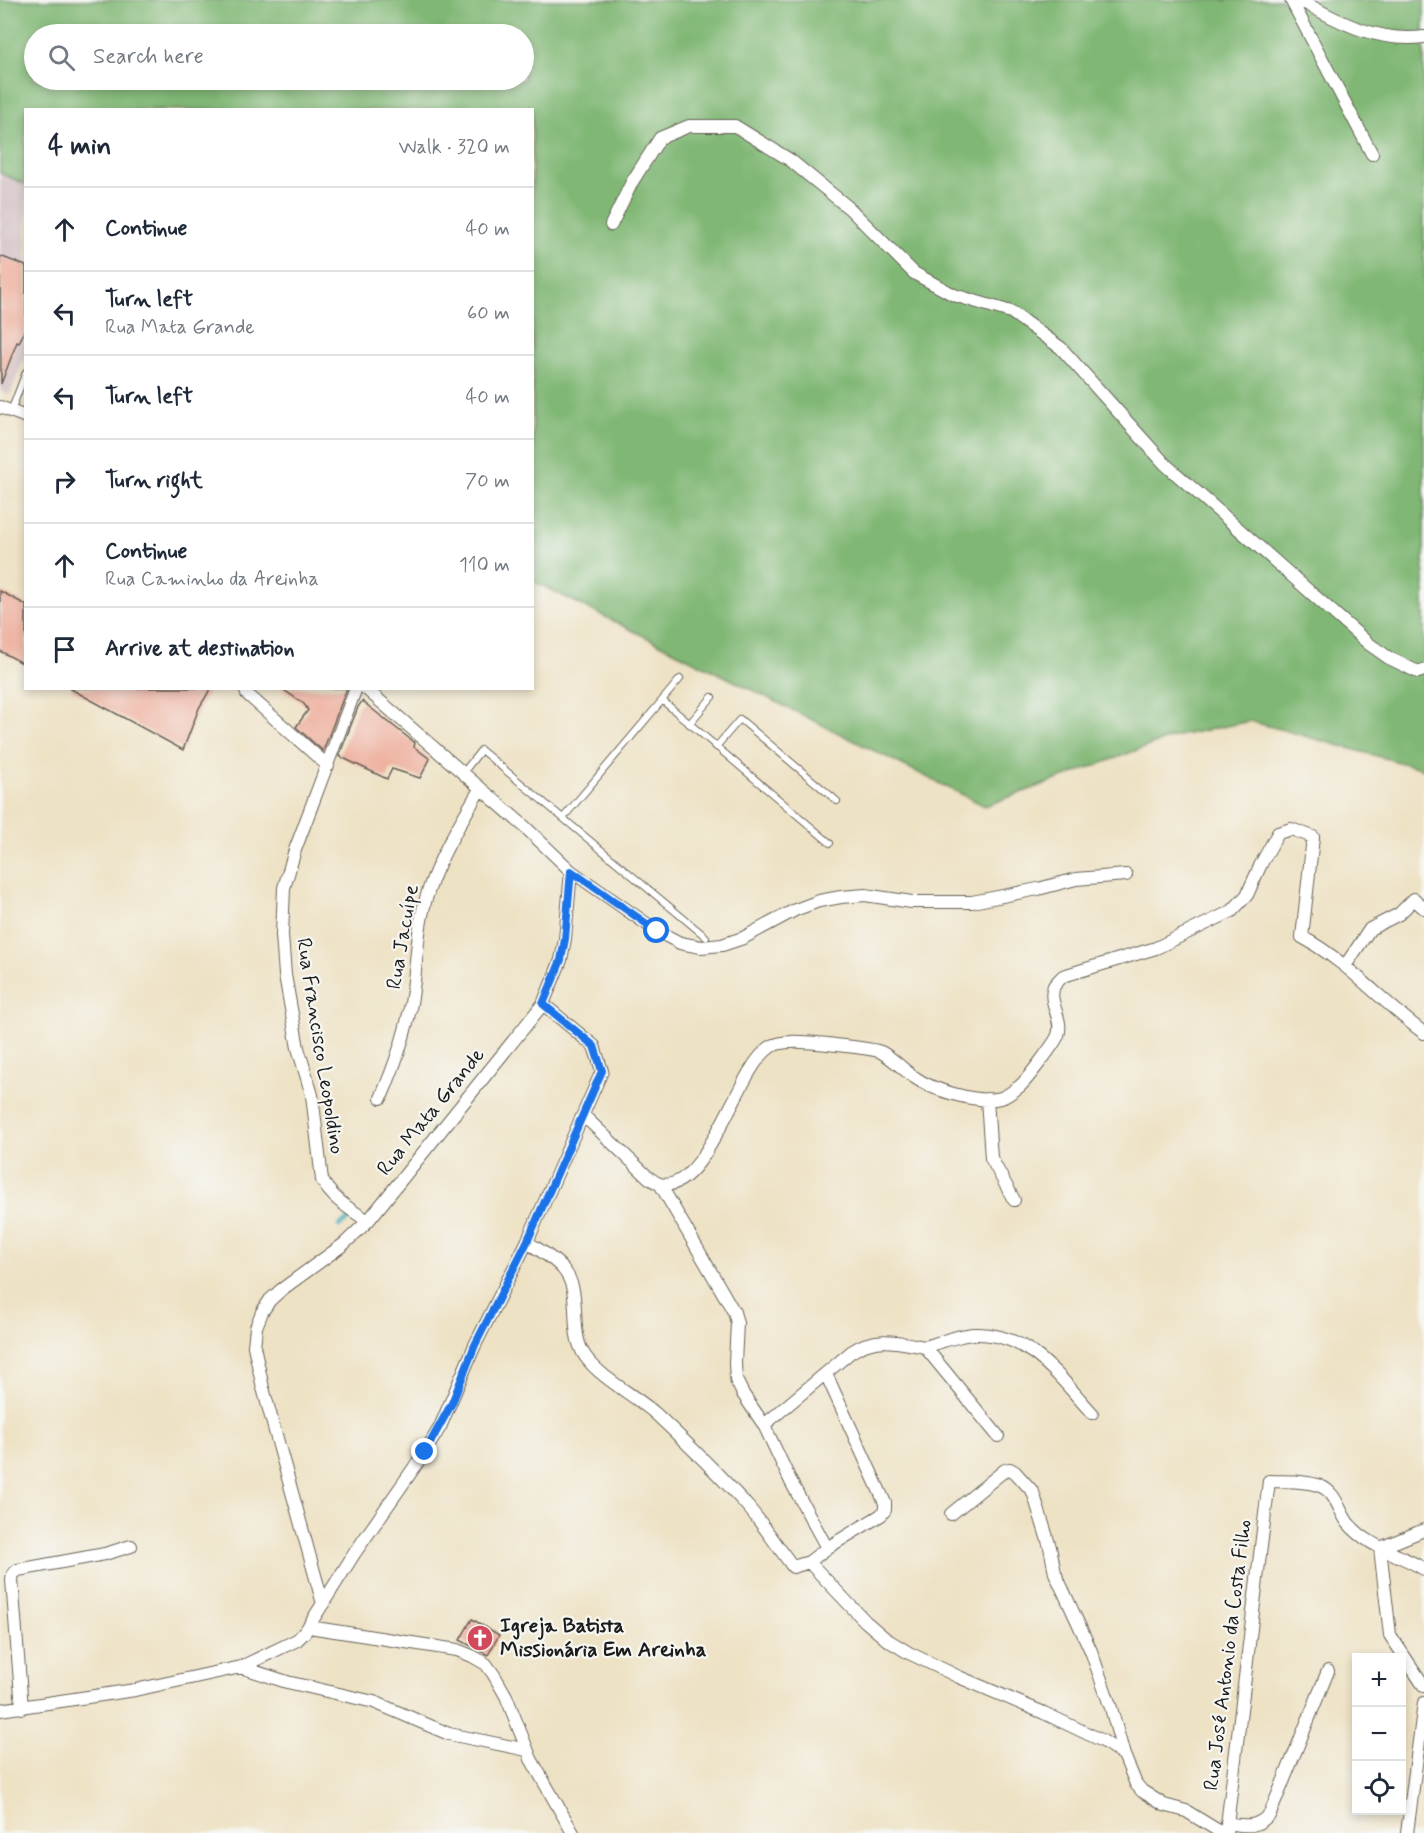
<!DOCTYPE html>
<meta charset="utf-8">
<style>
:root{--surface:#fff;--page:#f2f2f3;--text:#1f2937;--muted:#747a83;--line:#e0e1e3}
body{margin:0;font-family:Mynerve,sans-serif;background:var(--page);color:var(--text)}
.controls{position:absolute;right:18px;bottom:18px;display:grid;overflow:hidden;border-radius:0px;box-shadow:0 3px 9px #0003}
.controls button{width:54px;height:54px;display:grid;place-items:center;padding:0;border:0;border-bottom:2px solid var(--line);background:var(--surface);color:var(--text);font:30px sans-serif}
.stop{position:absolute;width:18px;height:18px;margin:-14px;border:4px solid #1a73e8;border-radius:50%;background:#fff}
.stop.end{background:#1a73e8;border-color:#fff;box-shadow:0 2px 6px #0008}
.list{margin:0;padding:0;list-style:none}
h2{display:flex;justify-content:space-between;align-items:center;height:78px;margin:0;padding:0 24px;font-size:26px}
h2 small{font-size:20px;font-weight:400;color:var(--muted)}
.list li{display:grid;grid-template-columns:39px 1fr auto;gap:18px;align-items:center;box-sizing:border-box;height:84px;padding:0 24px;border-top:2px solid var(--line)}
.list b{display:block;font-size:22px;white-space:nowrap}
.list p{margin:0;font-size:20px;white-space:nowrap;color:var(--muted)}
.list em{font-size:20px;font-style:normal;color:var(--muted)}
.icon{flex:none;width:33px;height:33px;fill:none;stroke:currentColor;stroke-width:2;stroke-linecap:round;stroke-linejoin:round}
.map{position:relative;flex:none;width:1424px;height:1833px;overflow:hidden}
.search{position:absolute;background:var(--surface);box-shadow:0 3px 9px #0003;left:24px;top:24px;width:510px;height:66px;display:flex;align-items:center;gap:15px;box-sizing:border-box;padding:0 21px;border-radius:33px;color:var(--muted);font-size:22px}
.panel{position:absolute;background:var(--surface);box-shadow:0 3px 9px #0003;left:24px;top:108px;width:510px;height:582px;border-radius:0px}
.map>svg:first-child{display:block}
</style>
<div class="map">
<svg width="1424" height="1833" viewBox="0 0 1424 1833">
<rect width="100%" height="100%" fill="#f6f6f2"/>
<filter id="ink" filterUnits="userSpaceOnUse"><feTurbulence type="fractalNoise" baseFrequency=".0167" numOctaves="2"/><feDisplacementMap in="SourceGraphic" scale="12" xChannelSelector="R" yChannelSelector="G"/><feConvolveMatrix kernelMatrix="1 2 1 2 8 2 1 2 1" color-interpolation-filters="sRGB"/></filter>
<filter id="wash" filterUnits="userSpaceOnUse"><feTurbulence type="fractalNoise" baseFrequency=".008" numOctaves="4" result="noise"/><feDisplacementMap in="SourceGraphic" scale="24" xChannelSelector="R" yChannelSelector="G"/><feGaussianBlur stdDeviation="1.35" result="paint"/><feColorMatrix in="noise" values="0 0 0 0 0 0 0 0 0 0 0 0 0 0 0 0 0 1.4 0 .05"/><feComposite in="paint" operator="in"/></filter>
<g filter="url(#wash)">
<rect width="100%" height="100%" fill="#eee2c5"/>
<path fill="#d2bec2" d="M 0,173 L 26,184 L 25,355 L 10,395 L 0,391 Z"/>
<path fill="#80b774" stroke="#4e6a48" stroke-width="1.5" fill-rule="evenodd" d="M 0,0 L 1424,0 L 1424,769 L 1250,721 L 1173,737 L 985,806 L 533,581 L 532,110 L 26,110 L 25,184 L 0,173 ZM 34,34 L 524,34 L 524,80 L 34,80 Z"/>
<g fill="none" stroke-linecap="round" stroke-linejoin="round">
<path stroke="#3fadbd" stroke-width="4.5" d="M 339,1226 L 348,1220"/>
</g>
<g id="blocks">
<path fill="#eead9b" d="M 0,256 L 26,266 L 26,327 L 19,343 L 17,342 L 1,384 Z
M 0,591 L 26,605 L 26,665 L 0,651 Z
M 69,688 L 211,688 L 199,708 L 183,750 Z
M 281,688 L 347,688 L 323,751 L 296,727 L 308,710 L 304,704 Z
M 362,701 L 415,743 L 414,747 L 430,759 L 420,778 L 392,769 L 387,779 L 339,756 L 358,707 Z
M 472,1619 L 499,1635 L 488,1655 L 460,1640 Z"/>
</g>
</g>
<g filter="url(#ink)">
<use href="#blocks" fill-opacity="0" stroke="#666157" stroke-width="1.5"/>
<g fill="none" stroke-linecap="round" stroke-linejoin="round">
<defs>
<path id="lane" d="M 11,411 L 26,372
M 663,701 L 830,843
M 689,724 L 712,697
M 716,747 L 740,719 L 837,801
M 463,773 L 481,750 L 706,937
M 563,818 L 680,679"/>
<path id="street" d="M 1291,0 L 1372,154
M 1300,0 C 1338,22 1379,43 1424,37
M 611,225 L 632,182 L 660,138 L 689,126 L 735,126 L 790,160 L 849,208 L 914,273 L 954,295 L 1011,312 L 1061,348 L 1165,464 L 1369,644 L 1389,658 L 1418,672 L 1424,670
M 0,407 L 26,417
M 245,688 L 247,694 L 328,766
M 356,688 L 295,850 L 284,888 L 282,935 L 285,975 L 298,1048 L 312,1095 L 322,1180 C 332,1199 350,1209 368,1221
M 571,871 L 657,931 L 680,943 L 701,947 L 722,945 L 743,938 L 795,910 L 819,901 L 841,897 L 865,895 L 912,902 L 972,902 L 1038,889 L 1076,879 L 1126,875
M 1345,966 L 1370,929 L 1399,914 L 1414,899 L 1424,908
M 381,1098 C 395,1065 407,1032 412,997 C 417,962 417,925 428,892 C 440,855 461,822 480,789
M 987,1099 L 991,1158 L 1014,1200
M 583,1115 L 648,1177 C 651,1179 656,1183 660,1184 C 706,1195 736,1071 769,1048 C 773,1044 785,1042 791,1042 C 802,1041 873,1048 881,1052 C 894,1059 902,1069 914,1077 C 932,1090 978,1104 1001,1098 C 1007,1096 1015,1090 1020,1086 C 1026,1081 1056,1042 1058,1035 C 1064,1019 1047,1002 1054,986 C 1056,983 1060,979 1063,976 L 1156,948 L 1232,911 L 1247,895 L 1261,864 L 1278,833 L 1291,829 L 1313,837 L 1302,937 C 1348,962 1382,1002 1424,1033
M 660,1184 L 734,1312 L 737,1323 L 735,1363 L 736,1380 L 743,1394 L 764,1425 L 791,1482 L 827,1548 L 809,1562
M 527,1242 C 539,1250 554,1258 563,1269 C 584,1293 567,1330 585,1356 C 600,1378 636,1396 656,1414 C 688,1444 720,1475 749,1508 C 765,1527 778,1547 793,1567 L 809,1562 L 865,1621 L 886,1639 L 909,1653 L 959,1677 L 1044,1713 L 1103,1741 L 1124,1755 L 1136,1784 L 1142,1791 L 1164,1805 L 1186,1811 L 1222,1833
M 925,1347 C 941,1342 958,1335 974,1334 C 1029,1332 1059,1377 1092,1413
M 826,1374 L 885,1503 L 885,1510 L 881,1515 L 827,1548
M 764,1425 L 851,1352 C 876,1335 898,1342 925,1347 L 998,1436
M 951,1514 L 1005,1470 L 1010,1469 L 1015,1472 L 1033,1492 L 1050,1547 L 1055,1573 L 1091,1651 L 1111,1708 L 1124,1755
M 1424,1530 L 1380,1548 L 1390,1635 L 1424,1686
M 323,1604 L 263,1388 L 254,1346 L 255,1337 L 256,1327 L 262,1312 L 270,1300 L 281,1290 L 344,1244 L 368,1221 L 543,1004 L 561,960 L 565,939 L 571,871 L 524,826 L 365,688
M 309,1627 L 457,1650 L 472,1656 L 486,1664 L 494,1675 L 506,1696 L 531,1759 L 573,1833
M 241,1667 L 287,1682 L 374,1702 L 449,1734 L 527,1750
M 22,1708 L 12,1580 L 13,1574 L 18,1570 L 105,1554 L 131,1546
M 0,1710 L 135,1690 L 241,1667 L 297,1640 L 305,1632 L 354,1554 L 425,1452 L 440,1427 L 475,1345 L 527,1242 L 602,1071 L 594,1046 L 543,1004
M 1227,1823 C 1247,1826 1255,1829 1270,1814 L 1328,1671
M 1226,1833 L 1269,1481 C 1285,1482 1305,1480 1320,1486 C 1336,1492 1339,1511 1348,1523 C 1368,1547 1399,1554 1424,1569
M 1407,1833 L 1424,1703"/>
</defs>
<use href="#lane" stroke="#666157" stroke-width="8"/>
<use href="#street" stroke="#666157" stroke-width="14"/>
<use href="#lane" stroke="#fff" stroke-width="6"/>
<use href="#street" stroke="#fff" stroke-width="12"/>
</g>
</g>
<g fill="none" stroke-linecap="round" stroke-linejoin="round" filter="url(#ink)">
<path stroke="#1a73e8" stroke-width="8" d="M 425,1452 L 452,1403 L 475,1345 L 527,1242 L 602,1071 L 594,1046 L 543,1004 L 561,960 L 565,939 L 571,871 L 657,931"/>
</g>
<defs>
<symbol id="church-disc" viewBox="-11 -11 22 22"><circle r="9.5" fill="#d1495b" stroke="#f6f6f2"/><path d="M-1.2-6h2.4v3.5h3.3v2.4h-3.3V6h-2.4V-.1h-3.3v-2.4h3.3Z" fill="#fff"/></symbol>
</defs>
<g fill-rule="evenodd">
<use href="#church-disc" x="465" y="1623" width="30" height="30"/>
</g>
<g text-anchor="middle" dominant-baseline="central" stroke-width="4.5" stroke-linejoin="round" paint-order="stroke">
<g font-size="21" fill="#1c1c1c" stroke="#f6f6f2">
<text transform="translate(403 937) rotate(-80)">Rua Jacuípe</text>
<text transform="translate(320 1046) rotate(81)">Rua Francisco Leopoldino</text>
<text transform="translate(431 1112) rotate(-51)">Rua Mata Grande</text>
<text transform="translate(1228 1655) rotate(-83)">Rua José Antonio da Costa Filho</text>
</g>
<g font-size="21" font-weight="bold" fill="#1c1c1c" stroke="#f6f6f2" text-anchor="start">
<text x="500" y="1626">Igreja Batista<tspan x="500" dy="24">Missionária Em Areinha</tspan></text>
</g>
</g>
</svg>
<div class="controls">
<button>+</button>
<button>−</button>
<button><svg class="icon" aria-label="locate" viewBox="0 0 24 24"><circle cx="12" cy="12" r="6"/><path d="M12 2v4M12 18v4M2 12h4M18 12h4"/></svg></button>
</div>
<div class="stop" style="left:657px;top:931px"></div>
<div class="stop end" style="left:425px;top:1452px"></div>
<div class="search"><svg class="icon" aria-label="search" viewBox="0 0 24 24"><circle cx="10" cy="10" r="6"/><path d="M15 15l6 6"/></svg>Search here</div>
<section class="panel">
<h2>4 min<small>Walk · 320 m</small></h2>
<ul class="list">
<li><svg class="icon" aria-label="ahead" viewBox="0 0 24 24"><path d="M12 20V5M6 11l6-6 6 6"/></svg><div><b>Continue</b></div><em>40 m</em></li>
<li><svg class="icon" aria-label="left" viewBox="0 0 24 24"><path d="M17 20v-9H6M10 6l-5 5 5 5"/></svg><div><b>Turn left</b><p>Rua Mata Grande</p></div><em>60 m</em></li>
<li><svg class="icon" aria-label="left" viewBox="0 0 24 24"><path d="M17 20v-9H6M10 6l-5 5 5 5"/></svg><div><b>Turn left</b></div><em>40 m</em></li>
<li><svg class="icon" aria-label="right" viewBox="0 0 24 24"><path d="M7 20v-9h11M14 6l5 5-5 5"/></svg><div><b>Turn right</b></div><em>70 m</em></li>
<li><svg class="icon" aria-label="ahead" viewBox="0 0 24 24"><path d="M12 20V5M6 11l6-6 6 6"/></svg><div><b>Continue</b><p>Rua Caminho da Areinha</p></div><em>110 m</em></li>
<li><svg class="icon" aria-label="arrive" viewBox="0 0 24 24"><path d="M6 21V4h12l-3 4 3 4H6"/></svg><div><b>Arrive at destination</b></div></li>
</ul>
</section>
</div>
